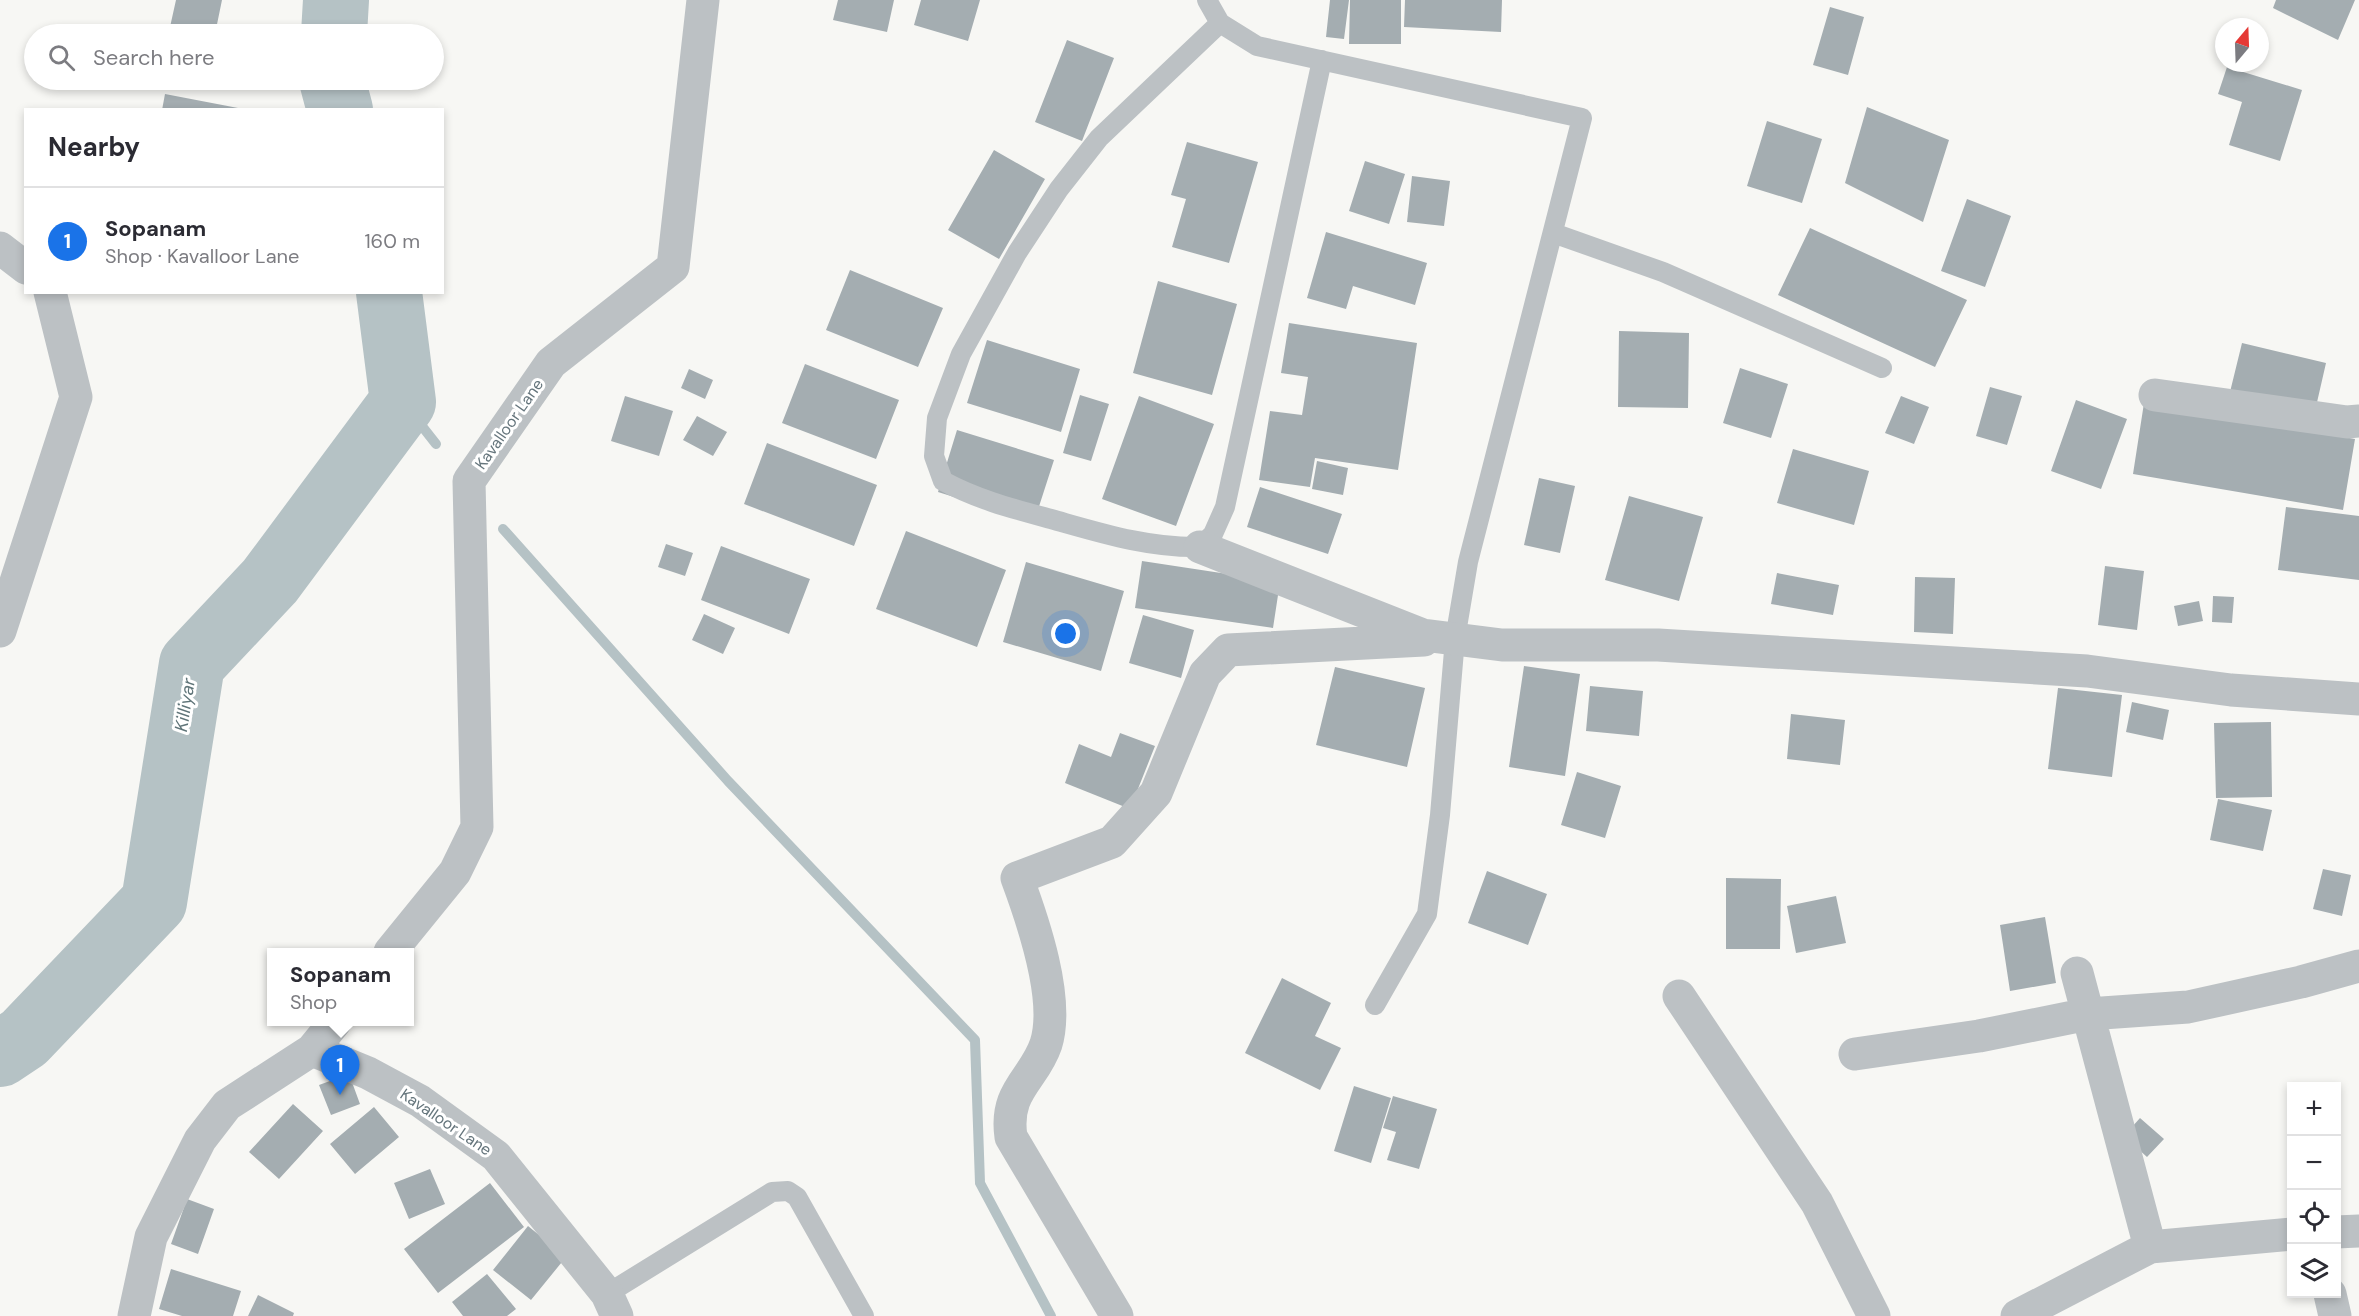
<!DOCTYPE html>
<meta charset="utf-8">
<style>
:root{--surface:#fff;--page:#f2f2f3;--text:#2b2b33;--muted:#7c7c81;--line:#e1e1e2;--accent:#1a73e8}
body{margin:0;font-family:"DM Sans",sans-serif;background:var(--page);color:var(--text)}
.controls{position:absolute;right:18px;bottom:18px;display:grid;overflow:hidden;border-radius:0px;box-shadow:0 3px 9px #0003}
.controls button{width:54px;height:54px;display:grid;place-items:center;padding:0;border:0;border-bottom:2px solid var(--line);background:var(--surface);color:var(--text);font:30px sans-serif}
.compass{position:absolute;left:2215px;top:18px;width:54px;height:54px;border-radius:50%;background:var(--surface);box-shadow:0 3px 9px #0003;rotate:19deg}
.you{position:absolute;left:1066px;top:634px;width:21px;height:21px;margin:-15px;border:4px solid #fff;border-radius:50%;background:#1a73e8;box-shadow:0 0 0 9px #1a73e833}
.badge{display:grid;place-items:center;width:39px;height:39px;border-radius:50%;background:var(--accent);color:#fff;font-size:20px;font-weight:700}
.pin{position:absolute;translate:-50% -50px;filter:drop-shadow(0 2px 3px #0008)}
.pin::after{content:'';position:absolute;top:32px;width:21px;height:18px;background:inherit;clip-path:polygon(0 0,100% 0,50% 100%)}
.popup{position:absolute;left:267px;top:948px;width:147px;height:78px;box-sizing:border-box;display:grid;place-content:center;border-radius:0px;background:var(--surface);filter:drop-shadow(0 2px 4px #0005);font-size:20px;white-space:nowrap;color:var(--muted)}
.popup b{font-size:22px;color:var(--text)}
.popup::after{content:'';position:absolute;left:50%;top:100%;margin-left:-12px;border:12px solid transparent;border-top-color:var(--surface)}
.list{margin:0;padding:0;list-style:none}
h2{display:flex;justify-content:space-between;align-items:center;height:78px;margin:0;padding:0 24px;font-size:26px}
h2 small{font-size:20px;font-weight:400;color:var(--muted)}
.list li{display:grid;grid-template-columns:39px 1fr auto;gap:18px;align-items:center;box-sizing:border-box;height:108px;padding:0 24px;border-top:2px solid var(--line)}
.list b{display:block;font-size:22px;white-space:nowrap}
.list p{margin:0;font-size:20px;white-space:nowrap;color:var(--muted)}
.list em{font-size:20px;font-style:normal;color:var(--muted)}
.icon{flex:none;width:33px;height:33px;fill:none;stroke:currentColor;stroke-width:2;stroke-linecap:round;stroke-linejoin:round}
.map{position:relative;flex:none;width:2359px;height:1316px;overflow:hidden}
.search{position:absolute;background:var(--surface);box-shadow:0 3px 9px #0003;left:24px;top:24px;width:420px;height:66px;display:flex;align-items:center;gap:15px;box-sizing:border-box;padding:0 21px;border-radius:33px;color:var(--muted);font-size:22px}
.panel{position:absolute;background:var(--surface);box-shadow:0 3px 9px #0003;left:24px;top:108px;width:420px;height:186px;border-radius:0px}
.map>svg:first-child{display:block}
</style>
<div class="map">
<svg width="2359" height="1316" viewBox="0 0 2359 1316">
<rect width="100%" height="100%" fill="#f7f7f4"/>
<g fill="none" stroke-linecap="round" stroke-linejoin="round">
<path stroke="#b5c2c5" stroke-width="10" d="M 403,402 L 436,444
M 503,529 L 728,781 L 975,1040 L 980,1183 L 1051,1316"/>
<path stroke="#b5c2c5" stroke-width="66" d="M 334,34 L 336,0
M 332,80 L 340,110
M 0,1054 L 24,1038 L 154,902 L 192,664 L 270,581 L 403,402 L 389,292"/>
</g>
<path fill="#a4adb1" d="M 176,0 L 222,0 L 215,34 L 170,27 Z
M 838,0 L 894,0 L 887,32 L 833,20 Z
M 921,0 L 980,0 L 968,41 L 914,25 Z
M 1330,0 L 1349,0 L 1344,39 L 1326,37 Z
M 1350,0 L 1401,0 L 1401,44 L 1349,44 Z
M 1405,0 L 1502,0 L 1501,32 L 1404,27 Z
M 2276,0 L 2355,0 L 2338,40 L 2273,8 Z
M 1830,7 L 1864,17 L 1848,75 L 1813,65 Z
M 1067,40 L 1114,58 L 1082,141 L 1035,122 Z
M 2227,67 L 2302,90 L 2280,161 L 2229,145 L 2242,102 L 2218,94 Z
M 165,94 L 238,108 L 238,110 L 162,110 Z
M 1867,107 L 1949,140 L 1923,222 L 1845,183 Z
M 1767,121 L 1822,139 L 1802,203 L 1747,186 Z
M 1187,142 L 1258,162 L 1229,263 L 1172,247 L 1186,199 L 1171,195 Z
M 994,150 L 1045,179 L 999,259 L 948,230 Z
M 1365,161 L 1405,174 L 1389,224 L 1349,211 Z
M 1412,176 L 1450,181 L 1444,226 L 1407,222 Z
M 1967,199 L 2011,216 L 1985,287 L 1941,271 Z
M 1810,228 L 1967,300 L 1935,367 L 1778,295 Z
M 1326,232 L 1427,263 L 1415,305 L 1353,286 L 1346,309 L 1307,298 Z
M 850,270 L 943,308 L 918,367 L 826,330 Z
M 1158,281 L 1237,304 L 1212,395 L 1133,373 Z
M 1289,323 L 1417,343 L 1398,470 L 1315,458 L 1310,487 L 1259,480 L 1270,411 L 1302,415 L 1308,377 L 1281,373 Z
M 1619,331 L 1689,333 L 1688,408 L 1618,407 Z
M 987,340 L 1080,369 L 1061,432 L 967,403 Z
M 2242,343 L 2326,363 L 2315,411 L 2230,392 Z
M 805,364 L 899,400 L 876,459 L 782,423 Z
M 1740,368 L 1788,384 L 1771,438 L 1723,423 Z
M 689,369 L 713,380 L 705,399 L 681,388 Z
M 1990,387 L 2022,396 L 2007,445 L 1976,436 Z
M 1080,395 L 1109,404 L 1091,461 L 1063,453 Z
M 625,396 L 673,411 L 659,456 L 611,441 Z
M 1139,396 L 1214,424 L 1176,526 L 1102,499 Z
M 1901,396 L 1929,407 L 1914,444 L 1885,433 Z
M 2076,400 L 2127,419 L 2101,489 L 2051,471 Z
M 2144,403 L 2355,439 L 2343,510 L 2133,474 Z
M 697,416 L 727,432 L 713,456 L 683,440 Z
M 957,430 L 1054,460 L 1034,522 L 938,492 Z
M 767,443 L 877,485 L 854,546 L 744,504 Z
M 1793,449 L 1869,471 L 1854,525 L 1777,503 Z
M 1317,461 L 1348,468 L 1343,495 L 1312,489 Z
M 1539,478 L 1575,486 L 1560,553 L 1524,545 Z
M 1260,487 L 1342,514 L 1328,554 L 1247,527 Z
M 1629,496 L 1703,517 L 1679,601 L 1605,580 Z
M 2286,507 L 2359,516 L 2359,580 L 2278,570 Z
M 906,531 L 1006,570 L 977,647 L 876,609 Z
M 666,544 L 693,553 L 685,576 L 658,567 Z
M 721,546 L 810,579 L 789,634 L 701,600 Z
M 1142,561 L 1280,582 L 1273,628 L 1135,608 Z
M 1026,562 L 1124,591 L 1101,671 L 1003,642 Z
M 2105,566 L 2144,571 L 2137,630 L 2098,625 Z
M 1777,573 L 1839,585 L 1833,615 L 1771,604 Z
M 1915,577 L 1955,578 L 1953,634 L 1914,632 Z
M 2213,596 L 2234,597 L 2232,623 L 2212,622 Z
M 2199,601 L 2203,621 L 2178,626 L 2174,606 Z
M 704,614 L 735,628 L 723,654 L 692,640 Z
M 1143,615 L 1194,630 L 1181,678 L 1129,663 Z
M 1524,666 L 1580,674 L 1565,776 L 1509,767 Z
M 1335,667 L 1425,688 L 1407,767 L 1316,745 Z
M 1590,686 L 1643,691 L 1639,736 L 1586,731 Z
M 2058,688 L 2122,695 L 2112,777 L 2048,769 Z
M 2132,702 L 2169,710 L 2163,740 L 2126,732 Z
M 1791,714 L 1845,720 L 1840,765 L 1787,759 Z
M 2271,722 L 2272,797 L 2216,798 L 2214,723 Z
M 1120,733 L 1155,746 L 1130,809 L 1065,783 L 1079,744 L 1111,757 Z
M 1577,772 L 1621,786 L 1605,838 L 1561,825 Z
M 2218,799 L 2272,810 L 2263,851 L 2210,840 Z
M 2323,869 L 2351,875 L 2342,916 L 2313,909 Z
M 1487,871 L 1547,894 L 1528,945 L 1468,923 Z
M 1726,878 L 1781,879 L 1780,949 L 1726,949 Z
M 1836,896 L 1846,943 L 1796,953 L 1787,906 Z
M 2045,917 L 2056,983 L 2010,991 L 2000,925 Z
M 1282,978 L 1331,1003 L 1315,1036 L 1341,1048 L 1320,1090 L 1245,1053 Z
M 349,1074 L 360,1104 L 331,1115 L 319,1085 Z
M 1354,1086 L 1391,1098 L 1371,1163 L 1334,1151 Z
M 1393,1096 L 1437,1109 L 1419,1169 L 1387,1160 L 1396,1132 L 1383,1128 Z
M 293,1104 L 323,1131 L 279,1179 L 249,1152 Z
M 374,1107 L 399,1137 L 355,1174 L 330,1144 Z
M 2140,1118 L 2164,1139 L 2147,1157 L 2124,1136 Z
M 430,1169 L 445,1204 L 409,1219 L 394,1183 Z
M 490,1183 L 524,1227 L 438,1293 L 404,1249 Z
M 187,1199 L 214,1209 L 198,1254 L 171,1244 Z
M 528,1226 L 566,1257 L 531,1300 L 493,1270 Z
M 171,1269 L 241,1291 L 233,1316 L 182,1316 L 159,1309 Z
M 487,1274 L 516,1309 L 507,1316 L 463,1316 L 452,1302 Z
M 258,1295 L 294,1313 L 293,1316 L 248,1316 Z"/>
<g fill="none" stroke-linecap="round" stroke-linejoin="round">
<path stroke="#bcc1c4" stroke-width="20" d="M 1207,0 L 1220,23 L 1257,46 L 1582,118 L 1468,562 L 1455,639 L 1440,815 L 1427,914 L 1375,1005
M 1220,23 L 1099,138 L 1059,189 L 1017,253 L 961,354 L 937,418 L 934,456 L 943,481 C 978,500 1014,509 1051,519 C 1101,533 1148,548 1200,547 L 1213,534 L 1225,507 L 1322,60
M 1553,233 L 1663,272 L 1882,368
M 607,1294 L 772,1192 L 788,1191 L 797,1197 L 864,1316"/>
<path stroke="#bcc1c4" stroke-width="33" d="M 0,248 L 26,268
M 2155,395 L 2347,422 L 2359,421
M 1200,547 L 1423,635 L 1502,645 L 1658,645 L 2087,671 L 2231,690 L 2359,699
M 0,631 L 76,397 L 50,292
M 390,952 L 455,872 L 477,827 L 469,481 L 551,363 L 673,267 L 703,0
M 2077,973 L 2150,1247
M 1679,996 L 1817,1203 L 1874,1316
M 335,1022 L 312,1050 L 368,1073 L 420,1101 L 496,1156 L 607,1294 L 617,1316
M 1855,1054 L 1979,1036 L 2088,1014 L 2188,1007 L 2301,982 L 2359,966
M 2336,1232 L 2359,1231
M 2330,1294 L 2335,1316
M 134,1316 L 151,1237 L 200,1140 L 227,1105 L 312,1050
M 1117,1316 L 1011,1137 C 1004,1090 1034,1080 1046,1044 C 1060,999 1033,921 1017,878 L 1112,842 L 1156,793 L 1205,674 L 1228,650 L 1424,640
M 2017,1316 L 2150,1247 L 2292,1234"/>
</g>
<g text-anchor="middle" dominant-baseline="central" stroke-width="6" stroke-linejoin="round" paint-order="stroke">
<g font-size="16" fill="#65757c" stroke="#fff">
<text transform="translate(509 424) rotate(-55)">Kavalloor Lane</text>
<text transform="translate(446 1122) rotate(34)">Kavalloor Lane</text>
</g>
<g font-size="18" font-style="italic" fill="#5f7478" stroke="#fff">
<text transform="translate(185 705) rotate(-81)">Killiyar</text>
</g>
</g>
</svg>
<div class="controls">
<button>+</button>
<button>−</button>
<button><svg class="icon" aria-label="locate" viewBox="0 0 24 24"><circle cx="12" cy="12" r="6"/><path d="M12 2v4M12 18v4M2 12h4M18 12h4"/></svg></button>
<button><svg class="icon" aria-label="layers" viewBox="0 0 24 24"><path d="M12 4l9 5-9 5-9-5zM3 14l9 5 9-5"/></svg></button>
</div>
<svg class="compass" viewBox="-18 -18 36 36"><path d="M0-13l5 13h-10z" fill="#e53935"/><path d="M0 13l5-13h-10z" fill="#7c7c81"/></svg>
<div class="you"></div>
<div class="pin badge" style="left:340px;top:1095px">1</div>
<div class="popup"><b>Sopanam</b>Shop</div>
<div class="search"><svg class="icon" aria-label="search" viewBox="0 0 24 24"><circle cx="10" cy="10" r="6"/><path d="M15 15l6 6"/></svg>Search here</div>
<section class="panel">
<h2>Nearby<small></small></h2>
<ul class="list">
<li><span class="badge">1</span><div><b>Sopanam</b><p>Shop · Kavalloor Lane</p></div><em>160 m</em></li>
</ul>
</section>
</div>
